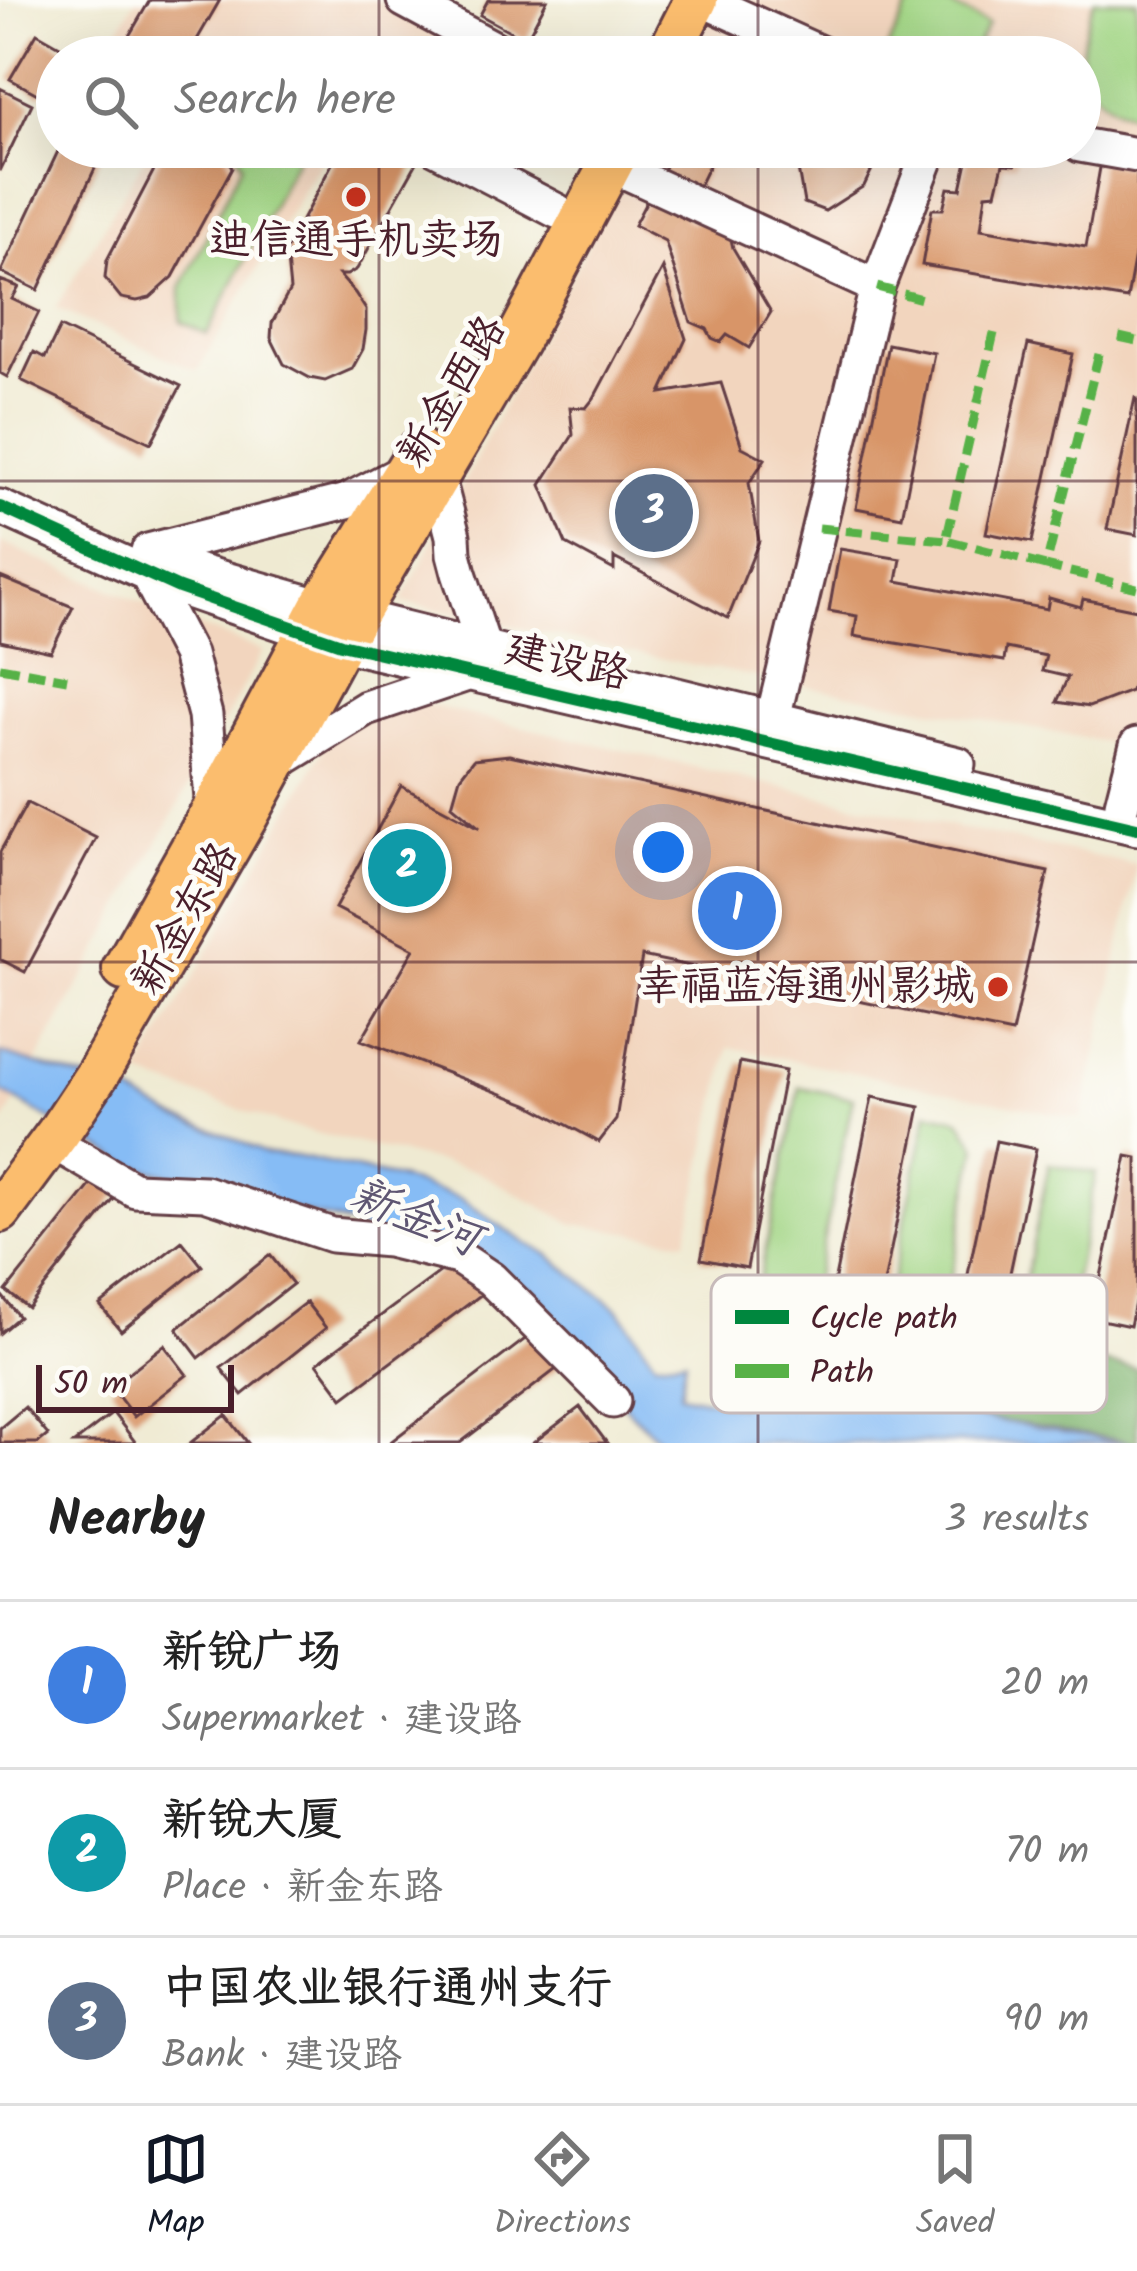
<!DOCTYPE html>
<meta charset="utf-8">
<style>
:root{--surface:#fff;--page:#f6f6f6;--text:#222;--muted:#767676;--line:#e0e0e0;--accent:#111827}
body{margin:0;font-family:Kalam,"LXGW WenKai TC",sans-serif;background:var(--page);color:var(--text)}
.scale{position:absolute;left:36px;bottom:30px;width:198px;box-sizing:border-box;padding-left:12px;border:6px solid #4a1f2b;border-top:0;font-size:33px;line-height:42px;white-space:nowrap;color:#4a1f2b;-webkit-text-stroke:9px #fdfcf7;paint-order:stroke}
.you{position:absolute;left:663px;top:852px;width:42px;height:42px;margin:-30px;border:9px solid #fff;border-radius:50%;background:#1a73e8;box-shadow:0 0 0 18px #1a73e833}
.badge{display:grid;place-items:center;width:78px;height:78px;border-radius:50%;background:var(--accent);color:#fff;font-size:39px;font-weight:700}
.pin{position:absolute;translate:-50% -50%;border:6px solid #fff;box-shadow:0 3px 12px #0006}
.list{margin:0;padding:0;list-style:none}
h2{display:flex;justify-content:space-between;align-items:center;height:156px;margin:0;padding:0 48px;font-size:51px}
h2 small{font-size:39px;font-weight:400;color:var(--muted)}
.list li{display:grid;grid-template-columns:78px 1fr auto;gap:36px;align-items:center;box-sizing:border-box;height:168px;padding:0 48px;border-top:3px solid var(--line)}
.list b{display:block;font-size:45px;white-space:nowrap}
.list p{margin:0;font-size:39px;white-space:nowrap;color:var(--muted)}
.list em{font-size:39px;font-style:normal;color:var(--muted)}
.icon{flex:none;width:66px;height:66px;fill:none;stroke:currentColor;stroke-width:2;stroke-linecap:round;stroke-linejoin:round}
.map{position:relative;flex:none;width:1137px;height:1443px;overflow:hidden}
.search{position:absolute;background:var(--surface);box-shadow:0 12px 48px #0002;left:36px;right:36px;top:36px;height:132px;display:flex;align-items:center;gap:30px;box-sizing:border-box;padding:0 42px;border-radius:66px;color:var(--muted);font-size:45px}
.sheet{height:660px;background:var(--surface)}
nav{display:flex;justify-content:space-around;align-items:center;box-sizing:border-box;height:168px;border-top:3px solid var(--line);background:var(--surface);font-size:33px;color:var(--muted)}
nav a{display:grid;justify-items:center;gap:6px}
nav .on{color:var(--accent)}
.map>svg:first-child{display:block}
</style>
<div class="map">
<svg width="1137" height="1443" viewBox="0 0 1137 1443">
<rect width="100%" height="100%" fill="#fdfcf7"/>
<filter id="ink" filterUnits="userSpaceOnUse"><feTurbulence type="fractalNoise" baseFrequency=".00833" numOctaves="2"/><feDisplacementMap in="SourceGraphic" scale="24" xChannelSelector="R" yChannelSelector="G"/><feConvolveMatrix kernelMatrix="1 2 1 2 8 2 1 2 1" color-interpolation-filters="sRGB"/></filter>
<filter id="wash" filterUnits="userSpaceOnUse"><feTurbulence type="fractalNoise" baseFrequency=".004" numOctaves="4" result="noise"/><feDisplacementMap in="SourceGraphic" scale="48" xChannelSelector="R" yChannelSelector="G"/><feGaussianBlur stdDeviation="2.7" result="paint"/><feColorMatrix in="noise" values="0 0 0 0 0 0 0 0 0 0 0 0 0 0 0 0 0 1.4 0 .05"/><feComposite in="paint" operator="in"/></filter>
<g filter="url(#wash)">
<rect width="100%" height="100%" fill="#efead2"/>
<path fill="#f2d5be" d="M 135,0 L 377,0 L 489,57 L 103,57 Z
M 715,0 L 1137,0 L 1137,748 L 668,660 L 401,602 L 639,147 L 1080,147 L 1080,57 L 686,57 Z
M 151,147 L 329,147 L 197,371 L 56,308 Z
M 0,542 L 170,615 L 263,651 L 0,1129 Z
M 358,689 L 954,827 L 1137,865 L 1082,1119 L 729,1047 L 686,1241 L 573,1224 L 476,1171 L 291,1127 L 138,1075 Z"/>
<path fill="#a2d585" stroke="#767a58" stroke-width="3" d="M 912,0 L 939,0 L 988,24 L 971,57 L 883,57 Z
M 1094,0 L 1137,0 L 1137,116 C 1114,111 1086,92 1082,67 C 1079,46 1088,20 1094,0 Z
M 234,147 L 302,147 L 207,334 L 181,322 L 181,288 L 242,164 Z
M 800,1087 L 853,1098 L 810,1305 L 756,1294 Z
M 928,1112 L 960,1119 L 977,1147 L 941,1326 L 884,1317 Z
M 1049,1164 L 1096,1173 L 1064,1332 L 1017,1322 Z"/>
<path fill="#81b672" stroke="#666a4e" stroke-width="3" d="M 816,1319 L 987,1348 L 1060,1355 L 1137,1369 L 1137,1443 L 923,1408 L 862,1394 L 782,1389 L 748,1367 L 755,1347 L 766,1328 Z"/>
<path fill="#86bcf5" stroke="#686e90" stroke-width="3" d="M 0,1053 L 129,1093 L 176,1118 L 226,1135 L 267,1154 L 295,1156 L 401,1179 L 461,1199 L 527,1244 L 546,1253 L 619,1310 L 655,1362 L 685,1359 L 680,1394 L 739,1406 L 748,1367 L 782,1389 L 862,1394 L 923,1408 L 1129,1443 L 662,1443 L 615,1396 L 537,1295 L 456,1249 L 362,1228 L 129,1164 L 0,1091 Z"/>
<g id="blocks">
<path fill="#d89568" d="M 150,0 L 220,0 L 187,57 L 166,57 L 129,36 Z
M 488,0 L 547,0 L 526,40 L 480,15 Z
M 37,33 L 67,50 L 63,57 L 57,57 L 57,67 L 41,96 L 10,79 Z
M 0,88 L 32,104 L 0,171 Z
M 60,147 L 105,147 L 38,290 L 1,272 Z
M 166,147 L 219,147 L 225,152 L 232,168 L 173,277 L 150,298 L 137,301 L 121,298 L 105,278 L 107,260 Z
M 341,147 L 401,147 L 420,157 L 357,269 L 347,275 L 339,275 L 355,293 L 366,310 L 366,330 L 363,349 L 352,369 L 325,381 L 310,378 L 284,364 L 271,338 L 272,323 L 290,290 L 286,250 Z
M 675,147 L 718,147 L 683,218 L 691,222 L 702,219 L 728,227 L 733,248 L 771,312 L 749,348 L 727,335 L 721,342 L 712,338 L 707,329 L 691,322 L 665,241 L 634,225 Z
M 797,147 L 880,147 L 880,153 L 864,186 L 825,211 L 804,203 L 795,152 Z
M 970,147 L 1019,148 L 1015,165 L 1003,164 L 996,193 L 986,194 L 981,229 L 1086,247 L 1101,162 L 1137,169 L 1137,244 L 1127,299 L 922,265 L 932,209 L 943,209 L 948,188 L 961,189 Z
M 663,268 L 686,339 L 661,393 L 721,383 L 742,447 L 765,459 L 749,483 L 759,541 L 728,618 L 614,558 L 614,570 L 566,544 L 541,485 L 573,435 L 570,407 L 586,408 L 594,398 Z
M 0,280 L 19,287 L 12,299 L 39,312 L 7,377 L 0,373 Z
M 60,327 L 181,386 L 151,443 L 21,380 L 34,352 L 45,358 Z
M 888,344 L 934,353 L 902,517 L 856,508 Z
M 1028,344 L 1073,354 L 1032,542 L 986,533 Z
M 1135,398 L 1137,399 L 1137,535 L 1107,529 Z
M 840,549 L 901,559 L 897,581 L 1047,609 L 1049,598 L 1081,607 L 1083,599 L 1137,610 L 1137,664 L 1131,691 L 1089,707 L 1057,702 L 1068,677 L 1042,671 L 1046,656 L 1006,648 L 1004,661 L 854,636 L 857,616 L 829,611 Z
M 0,577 L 73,607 L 51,652 L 0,641 Z
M 509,755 L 1048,872 L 1012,1033 L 642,956 L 616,1120 L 599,1142 L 528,1104 L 361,1040 L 414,949 L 335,908 L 401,786 L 480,828 L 452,805 L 460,777 L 474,759 Z
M 27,803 L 96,838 L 25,972 L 0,959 L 0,852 Z
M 740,1062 L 785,1071 L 747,1268 L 701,1259 Z
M 872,1097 L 920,1107 L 882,1293 L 834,1283 Z
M 996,1141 L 1036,1149 L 1006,1292 L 966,1284 Z
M 1127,1156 L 1137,1158 L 1137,1293 L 1130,1326 L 1092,1318 Z
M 101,1172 L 122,1189 L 28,1308 L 6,1291 Z
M 182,1241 L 202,1266 L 121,1331 L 100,1305 Z
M 270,1255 L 293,1284 L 199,1358 L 177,1329 Z
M 456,1260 L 482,1294 L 343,1398 L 317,1363 Z
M 3,1297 L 19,1317 L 0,1333 L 0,1300 Z
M 306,1302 L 326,1328 L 242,1395 L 221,1368 Z
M 533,1333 L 559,1367 L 460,1443 L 389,1443 Z
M 164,1345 L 187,1375 L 134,1417 L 111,1387 Z
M 25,1407 L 48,1435 L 38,1443 L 0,1443 L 0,1428 Z
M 580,1407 L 607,1443 L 533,1443 Z
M 113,1413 L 136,1443 L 74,1443 Z
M 226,1415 L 248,1443 L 190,1443 Z"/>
</g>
</g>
<g filter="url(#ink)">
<use href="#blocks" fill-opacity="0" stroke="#633d44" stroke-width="3"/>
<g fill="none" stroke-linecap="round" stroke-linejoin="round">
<defs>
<path id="minor" d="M 404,0 L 510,57
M 703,0 L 829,57
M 1080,145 L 1137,155
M 434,147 L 557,211
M 611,165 L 877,287 L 931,147
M 437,475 L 453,536 L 454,554 L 459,573 L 484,648
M 0,507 L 179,588 L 341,644 L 1137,828
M 148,551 L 347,501 L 407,470
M 166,558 L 190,569 L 355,616 L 958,764
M 147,574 L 189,654 L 205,715 L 213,811
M 773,718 L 877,287
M 275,764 L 366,708 L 467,674
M 1122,804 L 1137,745
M 51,1141 L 135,1190 L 205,1193 L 332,1235 L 388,1240 L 458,1257 L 491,1279 L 613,1401"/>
<path id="major" d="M 667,57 L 696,0
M 124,969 L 213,811 L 322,606 L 419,450
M 0,1211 L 58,1133 L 98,1073 L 246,817 L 355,616 L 517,341 L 620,147"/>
</defs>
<use href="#minor" stroke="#633d44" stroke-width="39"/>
<use href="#major" stroke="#633d44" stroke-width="48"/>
<use href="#minor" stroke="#fff" stroke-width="33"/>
<use href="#major" stroke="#fbbd6e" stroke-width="42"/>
<path stroke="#57b146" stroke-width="9" stroke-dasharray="18 9" stroke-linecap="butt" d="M 877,287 L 926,300
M 994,333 L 946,540 L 1046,566
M 1119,337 L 1137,341
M 1099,354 L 1046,566 L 1137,588
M 819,528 L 946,540
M 0,667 L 67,679"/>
<defs>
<path id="cycleway" d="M 0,507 L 179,588 L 341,644 L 1137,828"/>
</defs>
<use href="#cycleway" stroke="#fdfcf7" stroke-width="20"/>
<use href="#cycleway" stroke="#00873e" stroke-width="12"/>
</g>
</g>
<path fill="none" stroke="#4a1f2b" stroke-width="3" stroke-opacity="0.55" d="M 379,0 L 379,57M 758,0 L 758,57M 379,147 L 379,1443M 758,147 L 758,1443M 0,481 L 1137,481M 0,962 L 1137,962"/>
<g fill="#c8321e" stroke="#fdfcf7" stroke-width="4.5">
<circle cx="356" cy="197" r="12"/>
<circle cx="998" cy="987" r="12"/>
</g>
<g text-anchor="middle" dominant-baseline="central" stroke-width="10" stroke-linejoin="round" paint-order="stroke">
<g font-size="42" fill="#4a1f2b" stroke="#fdfcf7">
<text x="356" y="241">迪信通手机卖场</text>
<text x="974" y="987" text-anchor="end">幸福蓝海通州影城</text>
</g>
<g font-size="42" fill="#4a1f2b" stroke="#fdfcf7">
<text transform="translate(453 392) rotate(-59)">新金西路</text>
<text transform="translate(567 663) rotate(13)">建设路</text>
<text transform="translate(186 919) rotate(-60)">新金东路</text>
</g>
<g font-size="45" font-style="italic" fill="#5f5672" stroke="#fdfcf7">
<text transform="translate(415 1219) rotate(22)">新金河</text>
</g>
</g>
<rect x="711" y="1275" width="396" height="138" rx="18" fill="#fdfcf7" stroke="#c7baba" stroke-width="3"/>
<rect x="735" y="1310" width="54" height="14" fill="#00873e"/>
<rect x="735" y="1364" width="54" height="14" fill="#57b146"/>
<g font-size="33" fill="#4a1f2b">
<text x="810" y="1329">Cycle path</text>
<text x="810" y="1383">Path</text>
</g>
</svg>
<div class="scale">50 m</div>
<div class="you"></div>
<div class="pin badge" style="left:737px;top:911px;background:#3f7fe0">1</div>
<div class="pin badge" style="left:407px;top:868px;background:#0f9aa8">2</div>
<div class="pin badge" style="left:654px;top:513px;background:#5c6f8a">3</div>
<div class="search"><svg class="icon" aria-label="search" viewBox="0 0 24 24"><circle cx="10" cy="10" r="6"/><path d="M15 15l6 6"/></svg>Search here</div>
</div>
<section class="sheet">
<h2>Nearby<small>3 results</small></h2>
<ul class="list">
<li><span class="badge" style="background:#3f7fe0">1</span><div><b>新锐广场</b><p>Supermarket · 建设路</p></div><em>20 m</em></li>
<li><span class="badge" style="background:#0f9aa8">2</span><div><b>新锐大厦</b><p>Place · 新金东路</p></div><em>70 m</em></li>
<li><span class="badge" style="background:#5c6f8a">3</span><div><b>中国农业银行通州支行</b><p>Bank · 建设路</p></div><em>90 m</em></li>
</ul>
</section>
<nav>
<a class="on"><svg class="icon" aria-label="map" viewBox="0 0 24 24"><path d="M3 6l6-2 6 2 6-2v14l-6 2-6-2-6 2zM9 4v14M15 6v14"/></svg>Map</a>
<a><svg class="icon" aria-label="directions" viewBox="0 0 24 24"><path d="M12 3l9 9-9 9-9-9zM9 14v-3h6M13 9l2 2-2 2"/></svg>Directions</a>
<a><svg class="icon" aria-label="saved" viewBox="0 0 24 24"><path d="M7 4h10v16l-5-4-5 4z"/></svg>Saved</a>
</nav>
